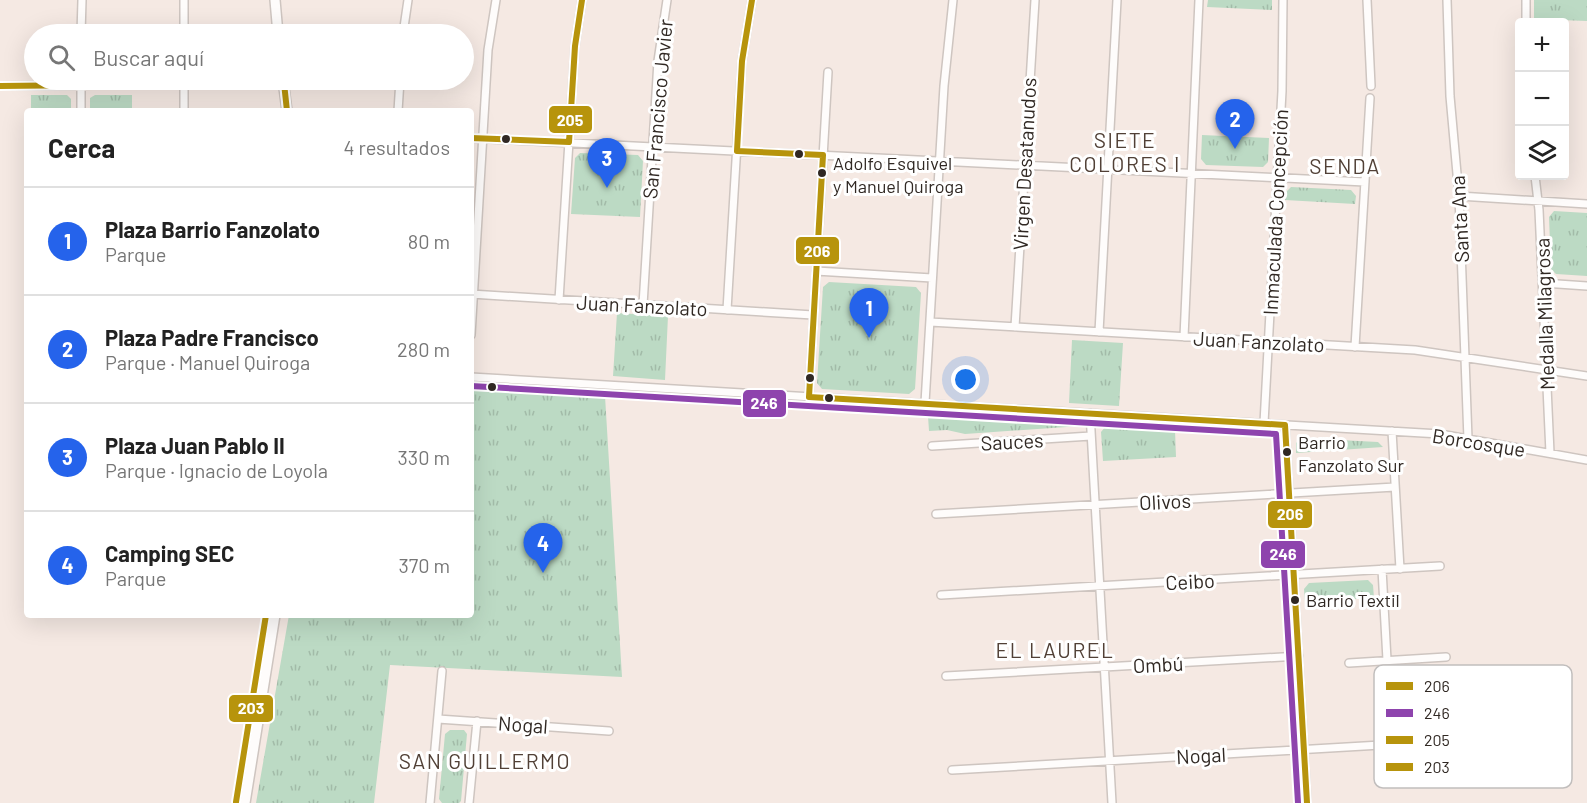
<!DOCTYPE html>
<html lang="es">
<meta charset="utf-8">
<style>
:root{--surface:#fff;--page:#f6f6f6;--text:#222;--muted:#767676;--line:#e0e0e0;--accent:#2563eb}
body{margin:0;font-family:Barlow,sans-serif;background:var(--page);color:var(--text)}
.controls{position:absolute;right:18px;top:18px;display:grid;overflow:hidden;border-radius:6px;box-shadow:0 6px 24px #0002}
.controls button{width:54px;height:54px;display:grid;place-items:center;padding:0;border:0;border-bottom:2px solid var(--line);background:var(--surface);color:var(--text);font:30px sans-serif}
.you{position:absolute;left:966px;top:380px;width:21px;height:21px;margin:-15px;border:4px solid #fff;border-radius:50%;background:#1a73e8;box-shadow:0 0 0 9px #1a73e833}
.badge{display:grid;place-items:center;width:39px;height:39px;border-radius:50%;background:var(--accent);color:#fff;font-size:20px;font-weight:700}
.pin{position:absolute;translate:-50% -50px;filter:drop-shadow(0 2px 3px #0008)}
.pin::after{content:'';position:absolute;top:32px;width:21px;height:18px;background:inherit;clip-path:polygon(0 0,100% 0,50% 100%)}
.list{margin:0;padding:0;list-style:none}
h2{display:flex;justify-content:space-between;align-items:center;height:78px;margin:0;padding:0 24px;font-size:26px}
h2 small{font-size:20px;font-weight:400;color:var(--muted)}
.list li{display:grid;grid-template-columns:39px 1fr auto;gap:18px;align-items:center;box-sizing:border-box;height:108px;padding:0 24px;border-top:2px solid var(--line)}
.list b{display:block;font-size:22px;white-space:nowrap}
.list p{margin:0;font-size:20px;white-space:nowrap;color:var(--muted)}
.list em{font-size:20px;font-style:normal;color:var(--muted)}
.icon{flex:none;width:33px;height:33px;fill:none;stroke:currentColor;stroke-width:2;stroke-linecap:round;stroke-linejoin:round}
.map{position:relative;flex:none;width:1587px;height:803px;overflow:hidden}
.search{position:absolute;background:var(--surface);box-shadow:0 6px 24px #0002;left:24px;top:24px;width:450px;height:66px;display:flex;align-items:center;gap:15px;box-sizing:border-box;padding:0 21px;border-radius:33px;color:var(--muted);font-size:22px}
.panel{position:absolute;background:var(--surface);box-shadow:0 6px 24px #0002;left:24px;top:108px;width:450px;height:510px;border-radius:6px}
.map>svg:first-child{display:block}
</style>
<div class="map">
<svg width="1587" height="803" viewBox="0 0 1587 803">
<defs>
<pattern id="park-tufts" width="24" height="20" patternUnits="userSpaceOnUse" patternTransform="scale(1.5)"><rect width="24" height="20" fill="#bcdac4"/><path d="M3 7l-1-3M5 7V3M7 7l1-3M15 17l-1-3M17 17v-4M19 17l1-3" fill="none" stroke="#a2bba8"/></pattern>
</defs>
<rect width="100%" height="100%" fill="#f5e9e3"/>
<path fill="url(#park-tufts)" d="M 1208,0 L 1272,0 L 1272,10 L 1207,7 Z
M 1534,0 L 1587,0 L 1587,21 L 1534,19 Z
M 31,95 L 67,95 L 71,99 L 71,111 L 31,111 Z
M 95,95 L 132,95 L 132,111 L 90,111 L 90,98 Z
M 1202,135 L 1269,138 L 1268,162 L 1263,167 L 1206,165 L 1201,159 Z
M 580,153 L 638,155 L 643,161 L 640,217 L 571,214 L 575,158 Z
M 1291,187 L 1351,190 L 1356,196 L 1355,204 L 1285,200 L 1286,192 Z
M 1554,211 L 1587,213 L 1587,276 L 1556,274 L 1551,269 L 1549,217 Z
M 829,282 L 916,287 L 921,293 L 915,389 L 909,394 L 822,389 L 817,383 L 823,287 Z
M 617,313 L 668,316 L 665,380 L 613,376 Z
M 1072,340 L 1123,343 L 1119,406 L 1069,403 Z
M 471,388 L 605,396 L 622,677 L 390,665 L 374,803 L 256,803 L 289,615 L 471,615 Z
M 928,416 L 1080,425 L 1081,426 L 965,434 L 947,430 L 929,431 Z
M 1106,426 L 1175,430 L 1176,457 L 1103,461 L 1101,432 Z
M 1301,438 L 1378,442 L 1383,447 L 1296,453 L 1296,443 Z
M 1368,580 L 1373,585 L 1374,598 L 1305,602 L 1304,589 L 1309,583 Z
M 450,730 L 464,730 L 467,734 L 461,801 L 459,803 L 442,803 L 439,799 L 445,734 Z"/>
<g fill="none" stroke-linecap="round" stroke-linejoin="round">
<defs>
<path id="street" d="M 1367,0 L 1371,86
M 1447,0 L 1450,96 L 1459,196 L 1468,439
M 1526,0 L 1526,22
M 81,34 L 82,0
M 184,34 L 184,0
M 403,34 L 408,0
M 0,86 L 284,83
M 81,111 L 81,80
M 184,111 L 184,80
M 398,111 L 400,80
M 471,138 L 1365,182
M 1535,176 L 1539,210 L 1550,453
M 1459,196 L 1587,204
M 816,271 L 932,278
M 1543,283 L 1587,286
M 471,294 L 813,315
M 559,300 L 575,46 L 582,0
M 643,305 L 658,61 L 667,0
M 727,310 L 742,61 L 752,0
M 930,322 L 1415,350 L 1587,376
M 1015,327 L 1035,0
M 1099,332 L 1117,0
M 471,335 L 488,50 L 496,0
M 1184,337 L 1199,0
M 1355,347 L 1370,98
M 471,377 L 1440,434 L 1587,460
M 809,397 L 828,72
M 925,403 L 944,86 L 953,0
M 1090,413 L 1112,803
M 1264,423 L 1282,91 L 1283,0
M 1285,425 L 1307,803
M 1392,431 L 1400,569
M 932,446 L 1091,436
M 936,514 L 1395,487
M 1382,569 L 1387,660
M 941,595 L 1440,566
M 1349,663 L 1446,657
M 946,676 L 1299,656
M 438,719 L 609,731
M 952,770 L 1449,741
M 430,803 L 442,671
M 469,803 L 477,721"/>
<path id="secondary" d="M 275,0 L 278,34
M 283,80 L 287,111
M 245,803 L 275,615"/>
</defs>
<use href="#street" stroke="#cec5c0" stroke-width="10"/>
<use href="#secondary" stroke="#cec5c0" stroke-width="12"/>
<use href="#street" stroke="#fefcfb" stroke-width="7"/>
<use href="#secondary" stroke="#fefcfb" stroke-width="9"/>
<defs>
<path id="bus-1" d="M 752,0 L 742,61 L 737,151 L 823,155 L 809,397 L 1285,425 L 1307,803"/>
<path id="bus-2" d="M 471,386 L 1276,434 L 1298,803"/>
<path id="bus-3" d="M 0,86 L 284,83 L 287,111
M 471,138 L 569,142 L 575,46 L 582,0"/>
<path id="bus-4" d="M 236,802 L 266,615"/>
</defs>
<use href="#bus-1" stroke="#fff" stroke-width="10"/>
<use href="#bus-2" stroke="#fff" stroke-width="10"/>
<use href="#bus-3" stroke="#fff" stroke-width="10"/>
<use href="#bus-4" stroke="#fff" stroke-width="10"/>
<use href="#bus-1" stroke="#b7940c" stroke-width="6"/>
<use href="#bus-2" stroke="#8e44ad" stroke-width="6"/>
<use href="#bus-3" stroke="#b7940c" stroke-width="6"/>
<use href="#bus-4" stroke="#b7940c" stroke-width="6"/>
</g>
<g fill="#302823" stroke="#fff" stroke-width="2">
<circle cx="506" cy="139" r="5"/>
<circle cx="799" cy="154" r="5"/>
<circle cx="822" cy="173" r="5"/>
<circle cx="810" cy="378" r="5"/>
<circle cx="492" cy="387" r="5"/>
<circle cx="829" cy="398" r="5"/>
<circle cx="1287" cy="452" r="5"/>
<circle cx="1295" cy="600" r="5"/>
</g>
<g text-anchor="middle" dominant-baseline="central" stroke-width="6" stroke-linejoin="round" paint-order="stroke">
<g font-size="18" fill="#302823" stroke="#fff" text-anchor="start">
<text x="833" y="163">Adolfo Esquivel<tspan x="833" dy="23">y Manuel Quiroga</tspan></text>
<text x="1298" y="442">Barrio<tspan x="1298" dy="23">Fanzolato Sur</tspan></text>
<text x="1306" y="600">Barrio Textil</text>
</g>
<g font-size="20" fill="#302823" stroke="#fff">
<text transform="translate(657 109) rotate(-85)">San Francisco Javier</text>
<text transform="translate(1024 164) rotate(-87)">Virgen Desatanudos</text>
<text transform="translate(1275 212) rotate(-87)">Inmaculada Concepción</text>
<text transform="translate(1459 219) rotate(-93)">Santa Ana</text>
<text transform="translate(642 305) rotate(3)">Juan Fanzolato</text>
<text transform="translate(1544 314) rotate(-92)">Medalla Milagrosa</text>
<text transform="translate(1259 341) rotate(3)">Juan Fanzolato</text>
<text transform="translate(1012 441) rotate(-3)">Sauces</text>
<text transform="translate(1479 442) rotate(9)">Borcosque</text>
<text transform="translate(1165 501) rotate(-3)">Olivos</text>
<text transform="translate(1190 581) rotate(-3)">Ceibo</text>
<text transform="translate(1158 664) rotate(-3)">Ombú</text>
<text transform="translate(523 724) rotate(4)">Nogal</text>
<text transform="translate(1201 755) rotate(-3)">Nogal</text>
</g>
<g font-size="21" letter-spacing="1.5" fill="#514036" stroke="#fff">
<text x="1125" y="139">SIETE<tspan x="1125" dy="24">COLORES I</tspan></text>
<text x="1345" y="165">SENDA</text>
<text x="1055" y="649">EL LAUREL</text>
<text x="485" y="760">SAN GUILLERMO</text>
</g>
</g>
<rect x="1374" y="665" width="198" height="123" rx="9" fill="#fff" stroke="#c1bebd" stroke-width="1.5"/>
<rect x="1386" y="682" width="27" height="8" fill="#b7940c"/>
<rect x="1386" y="709" width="27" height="8" fill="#8e44ad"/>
<rect x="1386" y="736" width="27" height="8" fill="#b7940c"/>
<rect x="1386" y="763" width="27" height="8" fill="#b7940c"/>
<g font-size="16" fill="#302823">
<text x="1424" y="692">206</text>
<text x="1424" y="719">246</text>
<text x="1424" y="746">205</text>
<text x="1424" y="773">203</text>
</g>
<g stroke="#fff" stroke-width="2">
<rect x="548" y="105" width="45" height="29" rx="6" fill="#b7940c"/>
<rect x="795" y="236" width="45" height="29" rx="6" fill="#b7940c"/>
<rect x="742" y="389" width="45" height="29" rx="6" fill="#8e44ad"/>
<rect x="1267" y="500" width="46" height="29" rx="6" fill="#b7940c"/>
<rect x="1260" y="540" width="46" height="29" rx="6" fill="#8e44ad"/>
<rect x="228" y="694" width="46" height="29" rx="6" fill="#b7940c"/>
</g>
<g font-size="16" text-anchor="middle" font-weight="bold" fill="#fff">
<text x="570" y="126">205</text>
<text x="817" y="257">206</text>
<text x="764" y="409">246</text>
<text x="1290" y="520">206</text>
<text x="1283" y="560">246</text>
<text x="251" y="714">203</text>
</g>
</svg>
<div class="controls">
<button>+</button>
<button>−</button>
<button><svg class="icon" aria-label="layers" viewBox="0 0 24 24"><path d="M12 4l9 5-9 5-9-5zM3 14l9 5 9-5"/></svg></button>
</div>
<div class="you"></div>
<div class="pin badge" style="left:869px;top:338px">1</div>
<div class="pin badge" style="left:1235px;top:149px">2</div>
<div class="pin badge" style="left:607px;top:188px">3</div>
<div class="pin badge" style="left:543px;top:573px">4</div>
<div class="search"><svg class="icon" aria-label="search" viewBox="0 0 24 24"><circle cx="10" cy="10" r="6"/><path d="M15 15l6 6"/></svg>Buscar aquí</div>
<section class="panel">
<h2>Cerca<small>4 resultados</small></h2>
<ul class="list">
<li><span class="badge">1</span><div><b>Plaza Barrio Fanzolato</b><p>Parque</p></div><em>80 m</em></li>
<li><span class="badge">2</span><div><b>Plaza Padre Francisco</b><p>Parque · Manuel Quiroga</p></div><em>280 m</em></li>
<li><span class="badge">3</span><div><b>Plaza Juan Pablo II</b><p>Parque · Ignacio de Loyola</p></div><em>330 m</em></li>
<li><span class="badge">4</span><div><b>Camping SEC</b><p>Parque</p></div><em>370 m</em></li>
</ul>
</section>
</div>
